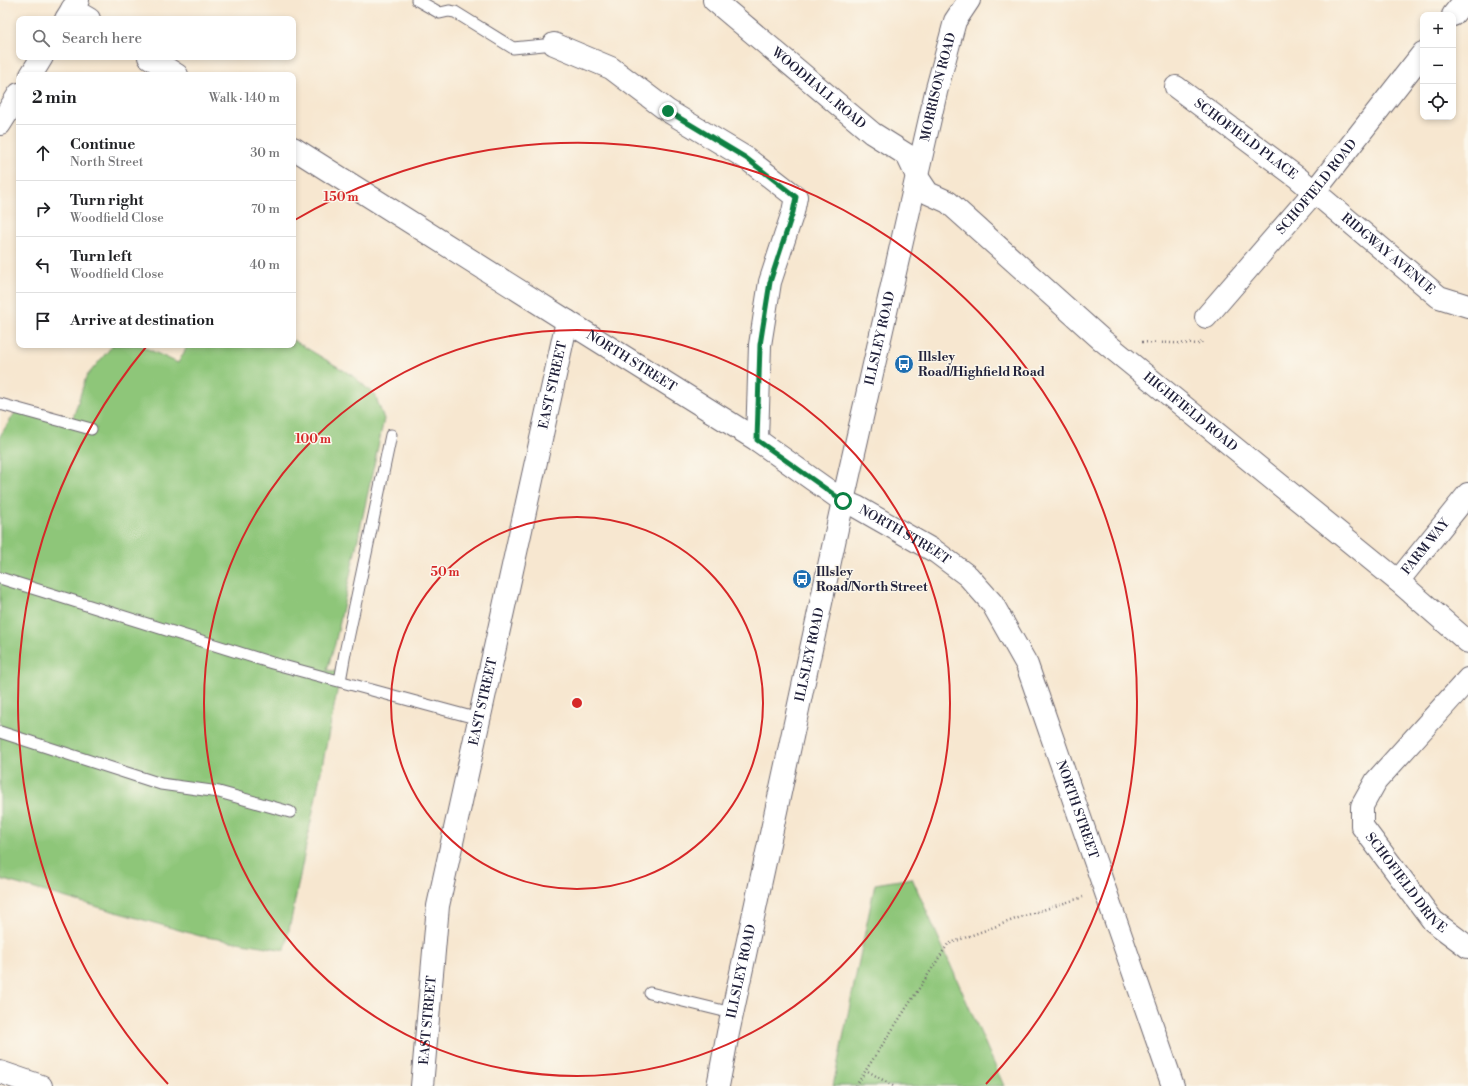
<!DOCTYPE html>
<meta charset="utf-8">
<style>
:root{--surface:#fff;--page:#f2f2f2;--text:#202124;--muted:#757577;--line:#e0e0e0}
body{margin:0;font-family:"Libre Bodoni",serif;background:var(--page);color:var(--text)}
.controls{position:absolute;right:12px;top:12px;display:grid;overflow:hidden;border-radius:8px;box-shadow:0 2px 6px #0003}
.controls button{width:36px;height:36px;display:grid;place-items:center;padding:0;border:0;border-bottom:1px solid var(--line);background:var(--surface);color:var(--text);font:20px sans-serif}
.stop{position:absolute;width:12px;height:12px;margin:-9px;border:3px solid #0b8043;border-radius:50%;background:#fff}
.stop.end{background:#0b8043;border-color:#fff;box-shadow:0 1px 4px #0008}
.list{margin:0;padding:0;list-style:none}
h2{display:flex;justify-content:space-between;align-items:center;height:52px;margin:0;padding:0 16px;font-size:17px}
h2 small{font-size:13px;font-weight:400;color:var(--muted)}
.list li{display:grid;grid-template-columns:26px 1fr auto;gap:12px;align-items:center;box-sizing:border-box;height:56px;padding:0 16px;border-top:1px solid var(--line)}
.list b{display:block;font-size:15px;white-space:nowrap}
.list p{margin:0;font-size:13px;white-space:nowrap;color:var(--muted)}
.list em{font-size:13px;font-style:normal;color:var(--muted)}
.icon{flex:none;width:22px;height:22px;fill:none;stroke:currentColor;stroke-width:2;stroke-linecap:round;stroke-linejoin:round}
.map{position:relative;flex:none;width:1468px;height:1086px;overflow:hidden}
.search{position:absolute;background:var(--surface);box-shadow:0 2px 6px #0003;left:16px;top:16px;width:280px;height:44px;display:flex;align-items:center;gap:10px;box-sizing:border-box;padding:0 14px;border-radius:8px;color:var(--muted);font-size:15px}
.panel{position:absolute;background:var(--surface);box-shadow:0 2px 6px #0003;left:16px;top:72px;width:280px;height:276px;border-radius:8px}
.map>svg:first-child{display:block}
</style>
<div class="map">
<svg width="1468" height="1086" viewBox="0 0 1468 1086">
<rect width="100%" height="100%" fill="#fbf7ec"/>
<filter id="ink" filterUnits="userSpaceOnUse"><feTurbulence type="fractalNoise" baseFrequency=".025" numOctaves="2"/><feDisplacementMap in="SourceGraphic" scale="8" xChannelSelector="R" yChannelSelector="G"/><feConvolveMatrix kernelMatrix="1 2 1 2 8 2 1 2 1" color-interpolation-filters="sRGB"/></filter>
<filter id="wash" filterUnits="userSpaceOnUse"><feTurbulence type="fractalNoise" baseFrequency=".012" numOctaves="4" result="noise"/><feDisplacementMap in="SourceGraphic" scale="16" xChannelSelector="R" yChannelSelector="G"/><feGaussianBlur stdDeviation="0.9" result="paint"/><feColorMatrix in="noise" values="0 0 0 0 0 0 0 0 0 0 0 0 0 0 0 0 0 1.4 0 .05"/><feComposite in="paint" operator="in"/></filter>
<g filter="url(#wash)">
<rect width="100%" height="100%" fill="#f7e7d0"/>
<path fill="#8ec679" stroke="#58745a" d="M 293,340 L 353,376 L 375,395 L 384,419 L 335,644 L 327,670 L 341,672 L 285,950 L 200,936 L 0,879 L 0,436 L 18,408 L 73,418 L 86,377 L 113,345 L 139,345 L 178,363 L 188,345 L 293,345 Z
M 912,878 L 1004,1086 L 833,1086 L 875,884 Z"/>
</g>
<g filter="url(#ink)">
<g fill="none" stroke-linecap="round" stroke-linejoin="round">
<defs>
<path id="lane" d="M 417,0 L 440,13 L 449,11 L 455,12 L 513,48 L 554,44
M 0,404 L 91,429
M 0,578 L 272,663 L 479,719
M 340,681 L 345,653 L 391,435
M 0,732 L 161,784 L 219,792 L 290,812
M 650,993 L 732,1013"/>
<g id="street">
<path id="s1" d="M 714,0 L 872,133 L 907,155 L 918,178 L 928,193 L 948,202 L 1102,340 L 1398,581 L 1468,642"/>
<path d="M 72,9 L 89,19"/>
<path d="M 1453,15 L 1465,0"/>
<path d="M 554,44 L 611,68 L 668,111 L 746,158 L 796,197 L 793,212 L 770,282 L 760,345 L 757,440"/>
<path d="M 149,57 L 177,75"/>
<path id="s2" d="M 1176,87 L 1298,178 L 1439,297 L 1468,306"/>
<path id="s3" d="M 293,148 L 567,321 L 757,440 L 843,501 L 857,507 L 936,552 L 968,576 L 992,603 L 1027,665 L 1173,1086"/>
<path id="s4" d="M 1206,317 L 1314,192 L 1423,53"/>
<path id="s5" d="M 1398,581 L 1468,494"/>
<path id="s6" d="M 1468,679 L 1376,781 L 1362,806 L 1362,826 L 1433,921 L 1468,947"/>
<path id="s7" d="M 422,1086 L 438,906 L 567,321"/>
<path id="s8" d="M 718,1086 L 728,1033 L 843,501 L 936,92 L 955,21 L 969,0"/>
</g>
<path id="secondary" d="M 66,19 L 78,0
M 31,75 L 42,57
M 0,124 L 19,94
M 0,1072 L 41,1086"/>
</defs>
<use href="#lane" stroke="#6d676f" stroke-width="13"/>
<use href="#street" stroke="#6d676f" stroke-width="24"/>
<use href="#secondary" stroke="#6d676f" stroke-width="24"/>
<path stroke="#6d676f" stroke-width="2.5" stroke-dasharray="1 3" stroke-linecap="butt" d="M 1142,342 L 1200,344 L 1203,340
M 856,1086 L 866,1070
M 893,1086 L 866,1070 L 948,944 L 1021,917 L 1083,897"/>
<use href="#lane" stroke="#fff" stroke-width="11"/>
<use href="#street" stroke="#fff" stroke-width="22"/>
<use href="#secondary" stroke="#fff" stroke-width="22"/>
</g>
</g>
<g fill="none" stroke-linecap="round" stroke-linejoin="round" filter="url(#ink)">
<path stroke="#0b8043" stroke-width="5" d="M 668,111 L 746,158 L 796,197 L 793,212 L 770,282 L 760,345 L 757,440 L 843,501"/>
</g>
<g fill="none" stroke="#d62828" stroke-width="2">
<circle cx="577" cy="703" r="186"/>
<circle cx="577" cy="703" r="373"/>
<path d="M168 1084A559 559 0 0 1 146 347M293 221A559 559 0 0 1 986 1084"/>
</g>
<defs>
<symbol id="bus-disc" viewBox="-11 -11 22 22"><circle r="9.5" fill="#1f6fb2" stroke="#fbf7ec"/><path d="M-5-6H5V4H4V6H2V4H-2V6H-4V4H-5ZM-3.5-4V0h7V-4ZM-3.5 1.2v1.5H-2V1.2ZM2 1.2v1.5H3.5V1.2Z" fill="#fff"/></symbol>
</defs>
<g fill-rule="evenodd">
<use href="#bus-disc" x="893" y="353" width="22" height="22"/>
<use href="#bus-disc" x="791" y="568" width="22" height="22"/>
</g>
<g text-anchor="middle" dominant-baseline="central" stroke-width="3" stroke-linejoin="round" paint-order="stroke">
<g font-size="13" fill="#22223b" stroke="#fbf7ec">
<text stroke="none"><textPath href="#s8" startOffset="1023">MORRISON ROAD</textPath></text>
<text stroke="none"><textPath href="#s1" startOffset="137">WOODHALL ROAD</textPath></text>
<text stroke="none"><textPath href="#s2" startOffset="87">SCHOFIELD PLACE</textPath></text>
<text stroke="none"><textPath href="#s4" startOffset="171">SCHOFIELD ROAD</textPath></text>
<text stroke="none"><textPath href="#s2" startOffset="270">RIDGWAY AVENUE</textPath></text>
<text stroke="none"><textPath href="#s8" startOffset="765">ILLSLEY ROAD</textPath></text>
<text stroke="none"><textPath href="#s3" startOffset="400">NORTH STREET</textPath></text>
<text stroke="none"><textPath href="#s7" startOffset="714">EAST STREET</textPath></text>
<text stroke="none"><textPath href="#s1" startOffset="634">HIGHFIELD ROAD</textPath></text>
<text stroke="none"><textPath href="#s3" startOffset="724">NORTH STREET</textPath></text>
<text stroke="none"><textPath href="#s5" startOffset="44">FARM WAY</textPath></text>
<text stroke="none"><textPath href="#s8" startOffset="441">ILLSLEY ROAD</textPath></text>
<text stroke="none"><textPath href="#s7" startOffset="390">EAST STREET</textPath></text>
<text stroke="none"><textPath href="#s3" startOffset="1060">NORTH STREET</textPath></text>
<text stroke="none"><textPath href="#s6" startOffset="258">SCHOFIELD DRIVE</textPath></text>
<text stroke="none"><textPath href="#s8" startOffset="117">ILLSLEY ROAD</textPath></text>
<text stroke="none"><textPath href="#s7" startOffset="66">EAST STREET</textPath></text>
</g>
<g font-size="13" font-weight="bold" fill="#22223b" stroke="#fbf7ec" text-anchor="start">
<text x="918" y="357">Illsley<tspan x="918" dy="15">Road/Highfield Road</tspan></text>
<text x="816" y="572">Illsley<tspan x="816" dy="15">Road/North Street</tspan></text>
</g>
</g>
<circle cx="577" cy="703" r="6" fill="#d62828" stroke="#fbf7ec" stroke-width="2"/>
<g font-size="12" text-anchor="middle" font-weight="bold" fill="#d62828" stroke="#fbf7ec" stroke-width="3" stroke-linejoin="round" paint-order="stroke">
<text x="341" y="201">150 m</text>
<text x="313" y="443">100 m</text>
<text x="445" y="576">50 m</text>
</g>
</svg>
<div class="controls">
<button>+</button>
<button>−</button>
<button><svg class="icon" aria-label="locate" viewBox="0 0 24 24"><circle cx="12" cy="12" r="6"/><path d="M12 2v4M12 18v4M2 12h4M18 12h4"/></svg></button>
</div>
<div class="stop" style="left:843px;top:501px"></div>
<div class="stop end" style="left:668px;top:111px"></div>
<div class="search"><svg class="icon" aria-label="search" viewBox="0 0 24 24"><circle cx="10" cy="10" r="6"/><path d="M15 15l6 6"/></svg>Search here</div>
<section class="panel">
<h2>2 min<small>Walk · 140 m</small></h2>
<ul class="list">
<li><svg class="icon" aria-label="ahead" viewBox="0 0 24 24"><path d="M12 20V5M6 11l6-6 6 6"/></svg><div><b>Continue</b><p>North Street</p></div><em>30 m</em></li>
<li><svg class="icon" aria-label="right" viewBox="0 0 24 24"><path d="M7 20v-9h11M14 6l5 5-5 5"/></svg><div><b>Turn right</b><p>Woodfield Close</p></div><em>70 m</em></li>
<li><svg class="icon" aria-label="left" viewBox="0 0 24 24"><path d="M17 20v-9H6M10 6l-5 5 5 5"/></svg><div><b>Turn left</b><p>Woodfield Close</p></div><em>40 m</em></li>
<li><svg class="icon" aria-label="arrive" viewBox="0 0 24 24"><path d="M6 21V4h12l-3 4 3 4H6"/></svg><div><b>Arrive at destination</b></div></li>
</ul>
</section>
</div>
